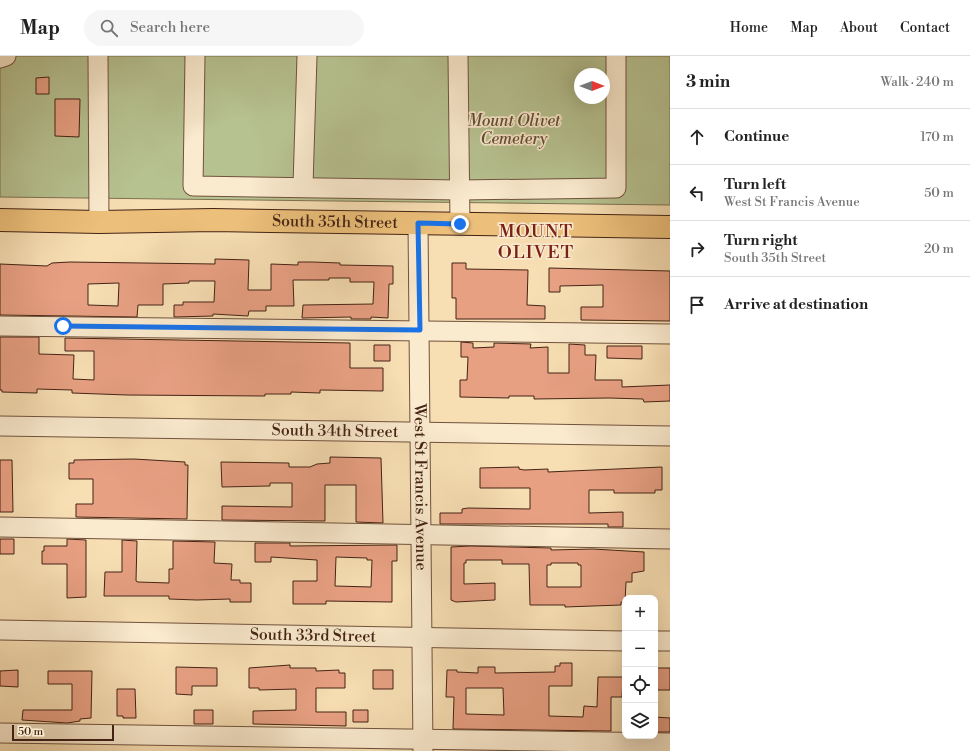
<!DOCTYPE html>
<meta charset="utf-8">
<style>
:root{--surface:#fff;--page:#f6f6f6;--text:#222;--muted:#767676;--line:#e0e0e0}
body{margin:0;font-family:"Libre Bodoni",serif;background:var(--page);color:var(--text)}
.controls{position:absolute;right:12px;bottom:12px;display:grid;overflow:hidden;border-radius:8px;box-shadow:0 4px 16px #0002}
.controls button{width:36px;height:36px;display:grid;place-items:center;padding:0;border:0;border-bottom:1px solid var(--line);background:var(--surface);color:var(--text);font:20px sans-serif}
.compass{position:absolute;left:574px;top:12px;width:36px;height:36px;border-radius:50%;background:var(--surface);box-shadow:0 4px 16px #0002;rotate:90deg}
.scale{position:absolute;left:12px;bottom:10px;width:102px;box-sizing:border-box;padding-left:4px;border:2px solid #442314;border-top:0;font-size:11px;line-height:14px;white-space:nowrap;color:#442314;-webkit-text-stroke:3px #faeace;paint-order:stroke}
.stop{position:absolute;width:12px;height:12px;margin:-9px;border:3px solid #1a73e8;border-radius:50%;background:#fff}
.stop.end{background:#1a73e8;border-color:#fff;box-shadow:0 1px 4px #0008}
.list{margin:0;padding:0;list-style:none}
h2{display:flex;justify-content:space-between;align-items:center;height:52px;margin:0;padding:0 16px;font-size:17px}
h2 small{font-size:13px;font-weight:400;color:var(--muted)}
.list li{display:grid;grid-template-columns:26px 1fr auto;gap:12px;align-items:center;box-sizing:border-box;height:56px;padding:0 16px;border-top:1px solid var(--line)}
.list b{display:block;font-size:15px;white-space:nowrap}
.list p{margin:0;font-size:13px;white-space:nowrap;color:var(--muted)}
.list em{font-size:13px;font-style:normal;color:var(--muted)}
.icon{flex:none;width:22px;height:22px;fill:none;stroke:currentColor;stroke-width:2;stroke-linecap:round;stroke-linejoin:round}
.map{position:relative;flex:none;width:670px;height:695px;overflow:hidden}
header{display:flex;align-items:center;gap:24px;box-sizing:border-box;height:56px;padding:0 20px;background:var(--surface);border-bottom:1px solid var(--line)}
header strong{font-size:19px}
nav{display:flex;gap:22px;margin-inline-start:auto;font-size:14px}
.search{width:280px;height:36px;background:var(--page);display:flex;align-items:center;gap:10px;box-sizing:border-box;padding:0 14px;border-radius:22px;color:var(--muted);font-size:15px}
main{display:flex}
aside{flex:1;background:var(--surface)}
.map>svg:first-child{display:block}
</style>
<header>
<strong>Map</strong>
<div class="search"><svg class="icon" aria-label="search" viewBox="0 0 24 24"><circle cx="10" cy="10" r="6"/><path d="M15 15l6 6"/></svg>Search here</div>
<nav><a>Home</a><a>Map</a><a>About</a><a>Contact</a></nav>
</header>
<main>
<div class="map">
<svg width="670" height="695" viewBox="0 0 670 695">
<rect width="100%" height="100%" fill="#f7deb3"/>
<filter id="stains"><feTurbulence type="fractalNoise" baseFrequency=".005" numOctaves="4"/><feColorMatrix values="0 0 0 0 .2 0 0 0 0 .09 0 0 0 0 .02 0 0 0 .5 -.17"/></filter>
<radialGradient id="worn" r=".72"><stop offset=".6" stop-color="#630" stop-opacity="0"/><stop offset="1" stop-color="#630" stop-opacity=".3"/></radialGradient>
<path fill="#b7c291" stroke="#7e7252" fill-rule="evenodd" d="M 0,0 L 670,0 L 670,149 L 0,141 ZM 580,18 L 604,18 L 604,42 L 580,42 Z"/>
<path fill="#e8a083" stroke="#442314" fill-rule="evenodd" d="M 49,21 L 49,38 L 36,38 L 36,22 Z
M 55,43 L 80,43 L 79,81 L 55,80 Z
M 215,203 L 249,204 L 248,234 L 271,234 L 271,208 L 298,209 L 298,206 L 312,206 L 340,207 L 340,209 L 393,210 L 393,228 L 389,228 L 388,262 L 371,261 L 371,263 L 351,263 L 351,261 L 302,262 L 303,249 L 373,248 L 374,226 L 350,226 L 350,222 L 329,222 L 329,224 L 293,224 L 294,250 L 266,250 L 266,255 L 249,255 L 248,260 L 213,258 L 213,260 L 174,261 L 174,249 L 183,249 L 183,246 L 214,246 L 215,225 L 189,225 L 189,227 L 163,228 L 163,249 L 138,249 L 137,261 L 0,259 L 0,208 L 47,210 L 52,207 L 70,206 L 215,208 ZM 119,227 L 118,250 L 88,249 L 88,228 Z
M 452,207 L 466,207 L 466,213 L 528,214 L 527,249 L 545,250 L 545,263 L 456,263 L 456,242 L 452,242 Z
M 549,212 L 670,215 L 670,265 L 581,264 L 581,251 L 603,251 L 603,229 L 560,230 L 560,236 L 549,236 Z
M 0,281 L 39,281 L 39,298 L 74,299 L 73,323 L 94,324 L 94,295 L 65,295 L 65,282 L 350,287 L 350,312 L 383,312 L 383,335 L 320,334 L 320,337 L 291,336 L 291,338 L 265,338 L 265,340 L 127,339 L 72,337 L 72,334 L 37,333 L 37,337 L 2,336 L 2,334 L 0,334 Z
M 461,286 L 473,287 L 473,292 L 494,291 L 494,287 L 531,288 L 530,292 L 548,291 L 548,317 L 569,317 L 569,288 L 585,289 L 585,299 L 596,299 L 595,324 L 622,324 L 622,331 L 670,329 L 670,345 L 644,346 L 643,343 L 609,342 L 534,343 L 534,340 L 509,340 L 509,342 L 460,341 L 460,324 L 467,324 L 468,301 L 461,301 Z
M 374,289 L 390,289 L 390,305 L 374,305 Z
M 607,290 L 642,290 L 642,303 L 607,302 Z
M 330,401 L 381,402 L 383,467 L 356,466 L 356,429 L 325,429 L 325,465 L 222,464 L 222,450 L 292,451 L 292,427 L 270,427 L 270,430 L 222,431 L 221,406 L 289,407 L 289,411 L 310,411 L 317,408 L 330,407 Z
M 134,403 L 185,406 L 185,409 L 188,409 L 187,463 L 76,461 L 76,448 L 93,448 L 93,423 L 69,423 L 69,407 L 74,407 L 74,404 Z
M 0,404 L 12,404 L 13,456 L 0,456 Z
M 519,411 L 519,413 L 524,414 L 548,413 L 548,416 L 662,411 L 662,434 L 655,434 L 655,437 L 614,437 L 614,434 L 589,434 L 589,457 L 623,456 L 623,471 L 608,471 L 608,468 L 440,468 L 440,457 L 462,457 L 462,453 L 468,452 L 530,453 L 530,432 L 480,432 L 480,412 Z
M 0,483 L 14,483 L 14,498 L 0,498 Z
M 67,483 L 86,484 L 86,541 L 67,542 L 67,508 L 42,508 L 42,495 L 44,495 L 44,490 L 67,490 Z
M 122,484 L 137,485 L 136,525 L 138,526 L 169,527 L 169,513 L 173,513 L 173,485 L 215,486 L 214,507 L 232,508 L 231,524 L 240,524 L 240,527 L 251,527 L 251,546 L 230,546 L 230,543 L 197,544 L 169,543 L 169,540 L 104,540 L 105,516 L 122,516 Z
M 255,487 L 290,487 L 290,490 L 397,489 L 397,505 L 392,505 L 392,546 L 326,545 L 326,548 L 293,548 L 293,525 L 317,525 L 317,504 L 271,501 L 271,506 L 255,506 ZM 336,501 L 367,502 L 367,504 L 372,504 L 371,531 L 335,530 Z
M 470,490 L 551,492 L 551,494 L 593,493 L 644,496 L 644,515 L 632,517 L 632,526 L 626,526 L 625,546 L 621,546 L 621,549 L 565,551 L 565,549 L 530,549 L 529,508 L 502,508 L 502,504 L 466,504 L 466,507 L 464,507 L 464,528 L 495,527 L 495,544 L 456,546 L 451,544 L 451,491 ZM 551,507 L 578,507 L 578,509 L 581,509 L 581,531 L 547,531 L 547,509 L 551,509 Z
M 560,607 L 572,607 L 572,630 L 549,630 L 549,660 L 583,661 L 584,650 L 597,651 L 598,621 L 623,621 L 622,641 L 611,641 L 611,675 L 453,673 L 454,641 L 446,641 L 447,614 L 457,614 L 457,616 L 478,617 L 478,611 L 495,611 L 495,617 L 555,616 L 555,610 L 560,610 ZM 466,632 L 503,632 L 504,659 L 466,658 Z
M 290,609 L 290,612 L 316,612 L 316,615 L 339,614 L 339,617 L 345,617 L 345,632 L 316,632 L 316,656 L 346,656 L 346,670 L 253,668 L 253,655 L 296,654 L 296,633 L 259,634 L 259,632 L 249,632 L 249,612 Z
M 176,611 L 217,612 L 217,630 L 192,630 L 192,639 L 176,638 Z
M 655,612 L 670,612 L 670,634 L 655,634 Z
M 18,614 L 18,631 L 0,630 L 0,615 Z
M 373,614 L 393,614 L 393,633 L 373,633 Z
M 48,615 L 92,615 L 91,662 L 80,663 L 80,665 L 67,667 L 22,664 L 23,654 L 72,654 L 72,628 L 48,628 Z
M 117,633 L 135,633 L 136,662 L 123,662 L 123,660 L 117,660 Z
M 194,654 L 213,654 L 213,668 L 194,668 Z
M 353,654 L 368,654 L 368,666 L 353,666 Z
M 655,661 L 670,662 L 670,676 L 655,676 Z"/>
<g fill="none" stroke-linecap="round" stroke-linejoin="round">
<defs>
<g id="minor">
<path d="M 98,0 L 99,166"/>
<path d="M 195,0 L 193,130 L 460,134 L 616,132 L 616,0"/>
<path d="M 458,0 L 460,168"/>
<path d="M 0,2 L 6,0"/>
<path d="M 303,130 L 307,0"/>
<path id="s1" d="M 418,167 L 423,695"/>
<path d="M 0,270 L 670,278"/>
<path id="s2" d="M 0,370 L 670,380"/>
<path d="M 0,471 L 670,483"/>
<path id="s3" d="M 0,574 L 625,585"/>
<path d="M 655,585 L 670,585"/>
<path d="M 0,677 L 670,687"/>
</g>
<g id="major">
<path id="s4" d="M 0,164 L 99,166 L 213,164 L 670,171"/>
</g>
</defs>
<use href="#minor" stroke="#71523c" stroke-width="21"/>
<use href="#major" stroke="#442314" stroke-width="24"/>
<use href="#minor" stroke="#faeace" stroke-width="19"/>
<use href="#major" stroke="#ecbf7a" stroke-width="22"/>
</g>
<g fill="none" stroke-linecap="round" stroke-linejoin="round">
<path stroke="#1a73e8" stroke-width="5" d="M 63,270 L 420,274 L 418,167 L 460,168"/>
</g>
<g text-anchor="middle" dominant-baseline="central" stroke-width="3.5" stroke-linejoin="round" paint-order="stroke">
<g font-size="16" font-style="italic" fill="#614b33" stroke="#faeace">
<text x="514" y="65">Mount Olivet<tspan x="514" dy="18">Cemetery</tspan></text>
</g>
<g font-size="16" fill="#442314" stroke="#faeace">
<text stroke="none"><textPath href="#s4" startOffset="335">South 35th Street</textPath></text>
<text stroke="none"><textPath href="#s2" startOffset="335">South 34th Street</textPath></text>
<text stroke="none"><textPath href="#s1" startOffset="264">West St Francis Avenue</textPath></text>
<text stroke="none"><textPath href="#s3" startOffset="313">South 33rd Street</textPath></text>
</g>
<g font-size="18" letter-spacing="1" fill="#7a1f14" stroke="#faeace">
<text x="536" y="175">MOUNT<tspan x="536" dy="21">OLIVET</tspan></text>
</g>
</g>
<rect width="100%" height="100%" filter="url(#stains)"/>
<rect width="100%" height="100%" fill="url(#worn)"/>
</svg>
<div class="controls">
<button>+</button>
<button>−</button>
<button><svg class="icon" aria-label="locate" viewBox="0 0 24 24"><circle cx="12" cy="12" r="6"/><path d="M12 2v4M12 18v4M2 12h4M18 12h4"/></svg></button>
<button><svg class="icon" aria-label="layers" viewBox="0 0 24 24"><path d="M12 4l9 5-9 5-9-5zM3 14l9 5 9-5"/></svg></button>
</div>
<svg class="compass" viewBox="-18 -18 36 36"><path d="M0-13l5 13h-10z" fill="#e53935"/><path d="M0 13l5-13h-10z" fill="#767676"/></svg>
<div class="scale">50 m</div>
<div class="stop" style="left:63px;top:270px"></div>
<div class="stop end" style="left:460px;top:168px"></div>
</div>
<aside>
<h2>3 min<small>Walk · 240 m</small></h2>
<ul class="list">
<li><svg class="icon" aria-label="ahead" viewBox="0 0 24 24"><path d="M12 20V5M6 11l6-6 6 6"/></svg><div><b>Continue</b></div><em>170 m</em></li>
<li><svg class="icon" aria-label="left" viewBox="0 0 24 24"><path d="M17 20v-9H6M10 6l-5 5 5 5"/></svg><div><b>Turn left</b><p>West St Francis Avenue</p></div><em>50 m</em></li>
<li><svg class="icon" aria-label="right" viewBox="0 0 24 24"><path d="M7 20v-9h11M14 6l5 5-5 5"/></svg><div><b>Turn right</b><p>South 35th Street</p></div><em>20 m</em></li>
<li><svg class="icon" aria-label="arrive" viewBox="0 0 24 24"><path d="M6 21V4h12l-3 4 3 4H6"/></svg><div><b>Arrive at destination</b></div></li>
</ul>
</aside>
</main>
